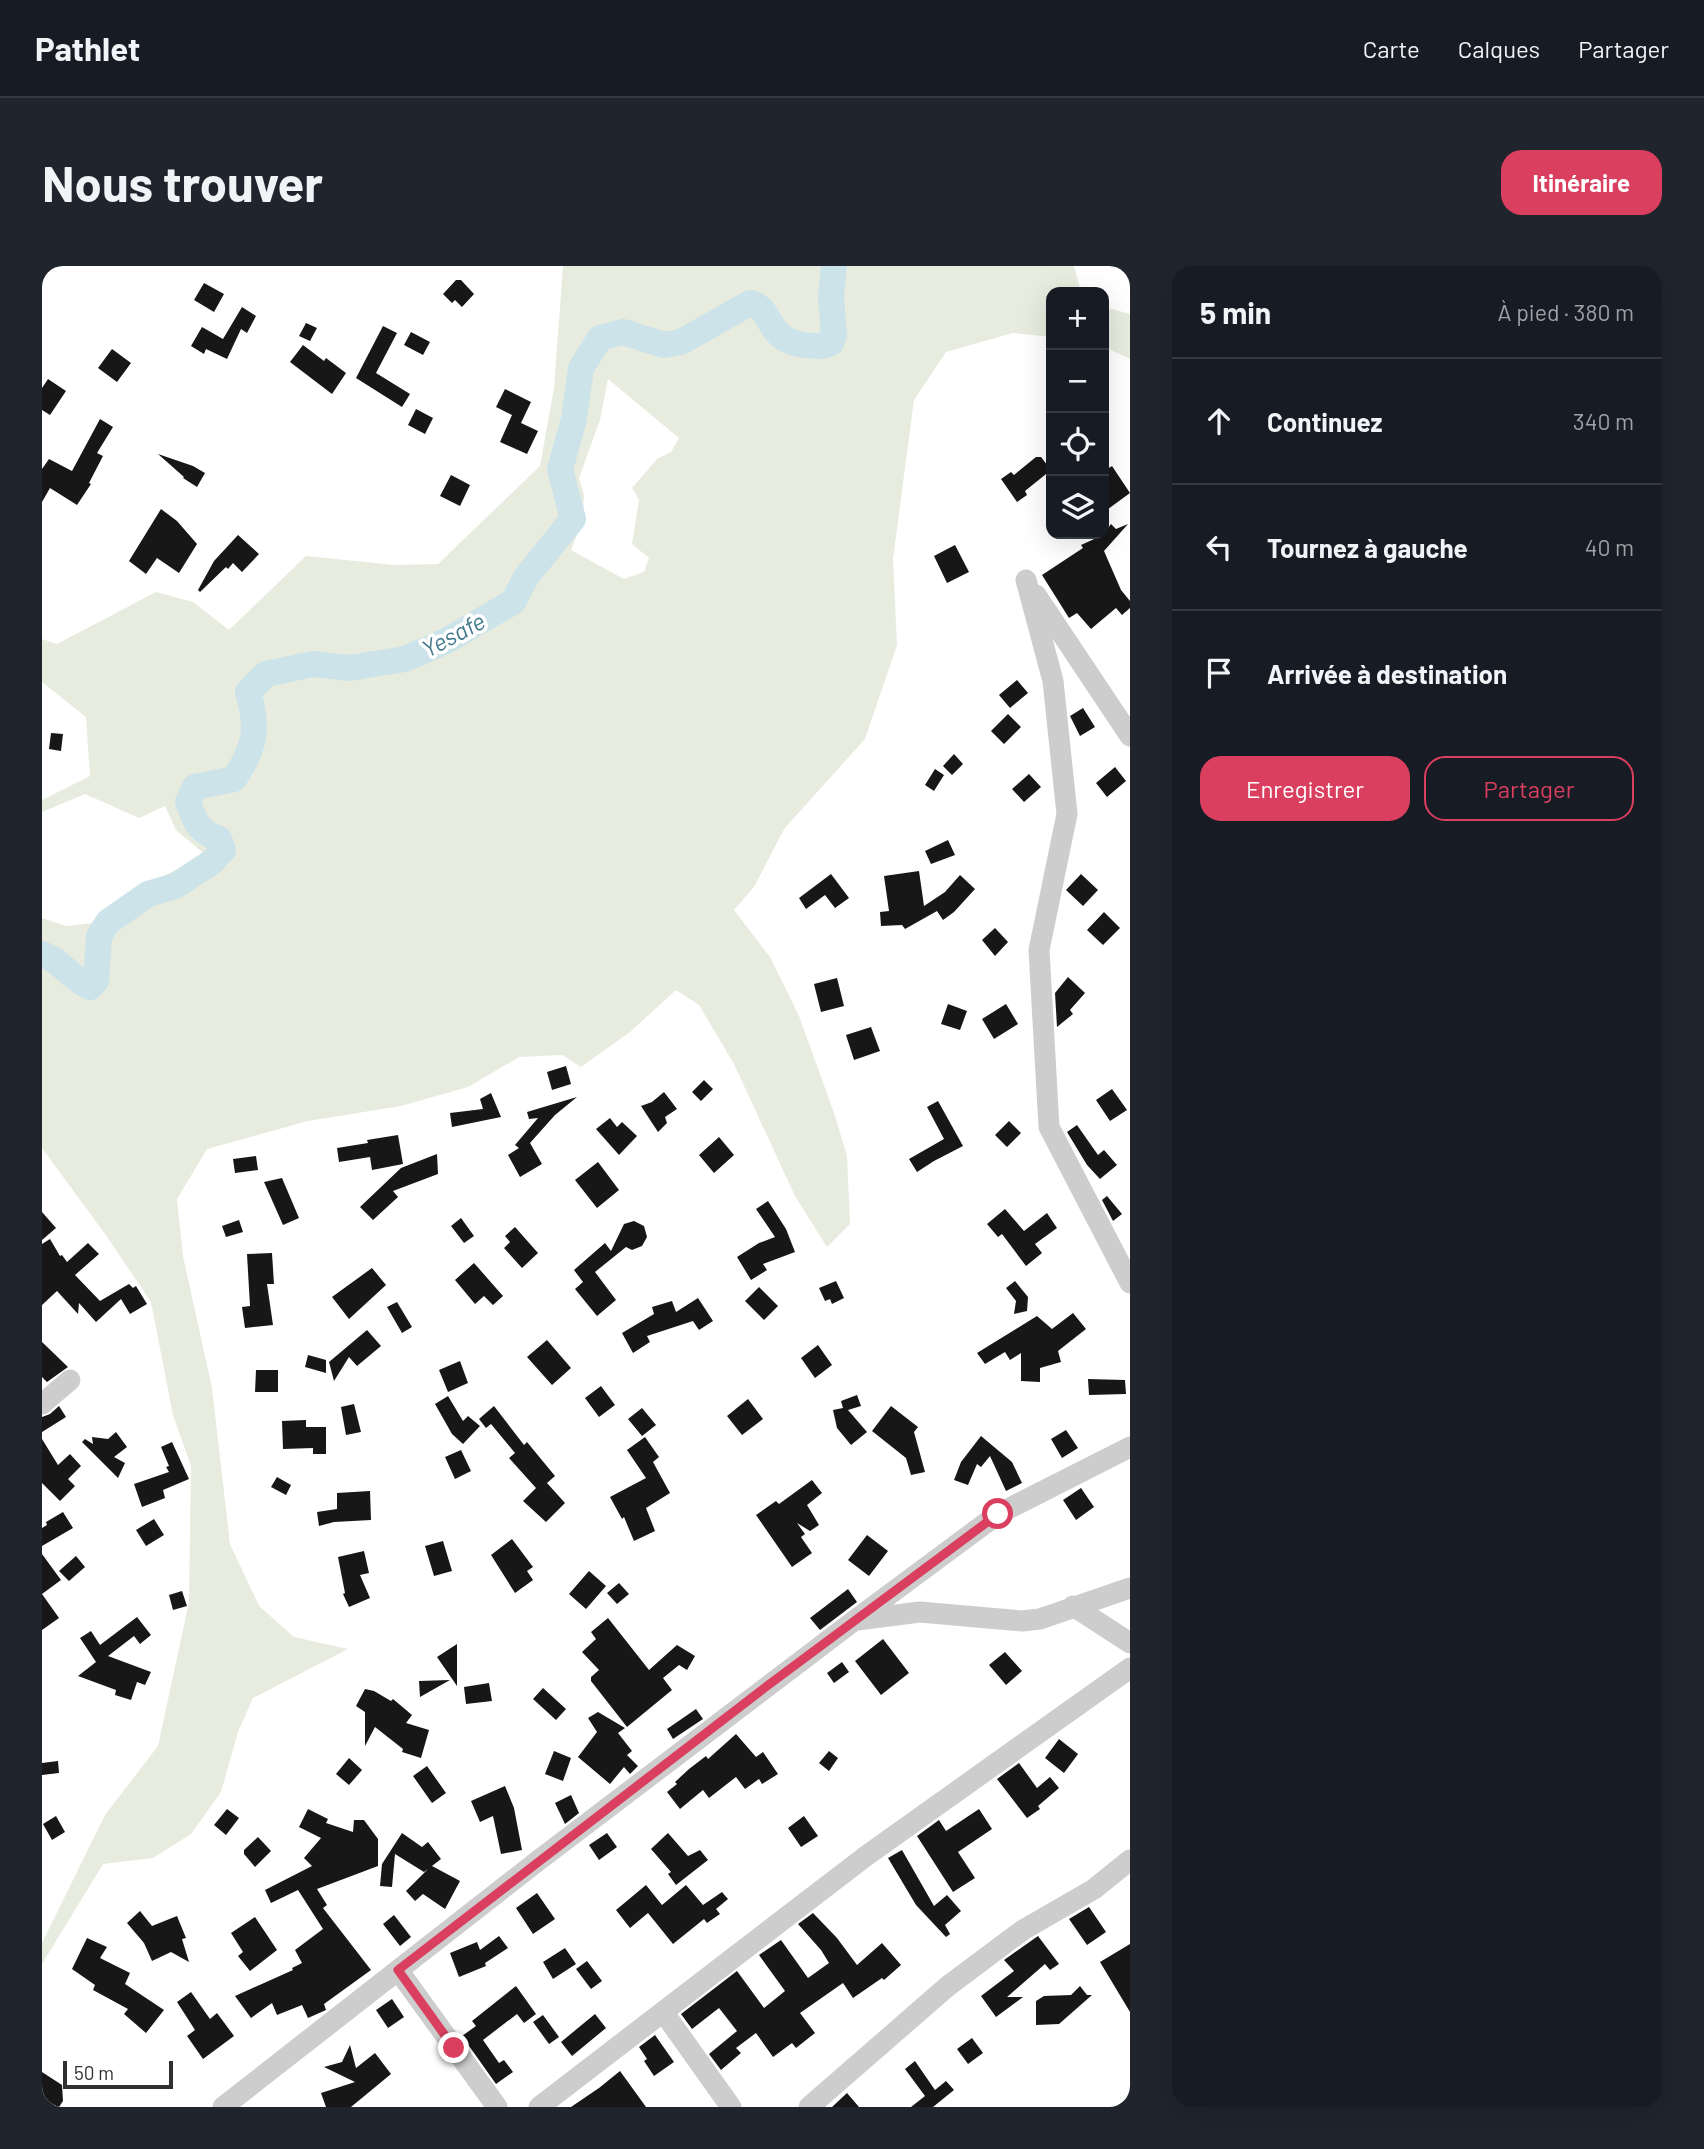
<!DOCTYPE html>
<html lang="fr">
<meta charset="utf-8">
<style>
:root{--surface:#171b24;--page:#20242c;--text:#f1f3f6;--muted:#9ea1a6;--line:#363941;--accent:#da3f5f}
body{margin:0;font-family:Barlow,sans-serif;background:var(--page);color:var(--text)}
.controls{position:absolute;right:21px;top:21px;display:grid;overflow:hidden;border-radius:14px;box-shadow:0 7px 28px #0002}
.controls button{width:63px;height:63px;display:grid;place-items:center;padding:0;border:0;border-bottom:2px solid var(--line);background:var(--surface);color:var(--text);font:35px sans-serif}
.scale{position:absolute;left:21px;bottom:18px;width:110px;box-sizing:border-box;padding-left:7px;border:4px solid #303030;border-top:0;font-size:19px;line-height:24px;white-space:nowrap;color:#303030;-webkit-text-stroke:5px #fff;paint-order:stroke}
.stop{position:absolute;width:21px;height:21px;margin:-16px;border:5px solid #da3f5f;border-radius:50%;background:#fff}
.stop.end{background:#da3f5f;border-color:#fff;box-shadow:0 2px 7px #0008}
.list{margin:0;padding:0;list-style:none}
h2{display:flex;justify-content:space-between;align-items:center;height:91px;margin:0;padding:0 28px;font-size:30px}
h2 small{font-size:23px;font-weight:400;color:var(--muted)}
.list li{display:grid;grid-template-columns:46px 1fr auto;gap:21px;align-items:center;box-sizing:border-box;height:126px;padding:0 28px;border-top:2px solid var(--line)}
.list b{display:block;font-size:26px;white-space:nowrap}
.list em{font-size:23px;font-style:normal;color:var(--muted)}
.actions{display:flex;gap:14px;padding:21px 28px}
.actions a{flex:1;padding:16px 0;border:2px solid var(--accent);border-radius:21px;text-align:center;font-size:24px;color:var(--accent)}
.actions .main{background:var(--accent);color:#fff}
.icon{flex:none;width:38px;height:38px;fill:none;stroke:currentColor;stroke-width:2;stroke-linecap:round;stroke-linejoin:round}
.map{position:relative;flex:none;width:1088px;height:1841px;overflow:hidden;border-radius:21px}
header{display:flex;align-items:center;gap:42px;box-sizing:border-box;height:98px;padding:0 35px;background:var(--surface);border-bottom:2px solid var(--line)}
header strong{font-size:33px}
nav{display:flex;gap:38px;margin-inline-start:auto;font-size:24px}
.intro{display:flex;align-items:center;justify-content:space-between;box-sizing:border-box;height:168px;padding:0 42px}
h1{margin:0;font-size:49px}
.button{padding:18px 32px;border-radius:21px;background:var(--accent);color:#fff;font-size:24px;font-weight:700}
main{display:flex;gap:42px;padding:0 42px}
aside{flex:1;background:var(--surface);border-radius:21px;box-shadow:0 7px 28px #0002}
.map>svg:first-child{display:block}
</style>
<header>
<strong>Pathlet</strong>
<nav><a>Carte</a><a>Calques</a><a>Partager</a></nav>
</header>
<div class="intro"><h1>Nous trouver</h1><a class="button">Itinéraire</a></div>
<main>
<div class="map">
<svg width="1088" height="1841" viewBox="0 0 1088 1841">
<rect width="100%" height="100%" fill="#fff"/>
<path fill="#e7ecdf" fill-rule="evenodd" d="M 521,0 L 1032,0 L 1039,26 L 1009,26 L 1009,71 L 971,67 L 904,86 L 872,134 L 851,293 L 855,379 L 823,473 L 742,563 L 712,621 L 692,644 L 728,691 L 757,750 L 792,847 L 805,890 L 808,958 L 785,981 L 753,930 L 692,798 L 657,739 L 634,724 L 588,766 L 539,801 L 520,789 L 477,791 L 426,821 L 359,840 L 266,855 L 165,883 L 135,933 L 141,990 L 170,1122 L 188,1278 L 217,1340 L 252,1371 L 306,1383 L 211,1432 L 196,1466 L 179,1526 L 149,1568 L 111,1592 L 61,1598 L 0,1698 L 0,1677 L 63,1549 L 116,1480 L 147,1336 L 149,1200 L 131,1149 L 109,1036 L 63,968 L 0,882 L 0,652 L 24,660 L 51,657 L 89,625 L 156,594 L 160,586 L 134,564 L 123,540 L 97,552 L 43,528 L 0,546 L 0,534 L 48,510 L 44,451 L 0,416 L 0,373 L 15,378 L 114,326 L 151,336 L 187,364 L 264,290 L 352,299 L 396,298 L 498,200 L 512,122 ZM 566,113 L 637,172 L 629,186 L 615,193 L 590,222 L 597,234 L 590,278 L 607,292 L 602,306 L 582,313 L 529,284 L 541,253 L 542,229 L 537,212 L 558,154 Z
M 1062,41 L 1088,48 L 1088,93 L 1062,81 Z"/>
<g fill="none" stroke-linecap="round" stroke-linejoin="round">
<path stroke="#cce3ea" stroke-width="26" d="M 0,688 C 20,695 29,713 48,721 L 54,715 L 57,670 L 66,656 L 106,628 L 133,620 L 170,596 L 181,584 L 177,573 C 156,565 154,557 146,536 L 153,521 L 192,513 C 213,482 217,462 206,426 L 224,408 L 271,398 L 307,402 L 363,393 L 404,375 L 471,336 L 484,311 L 531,253 L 518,203 L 532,153 L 539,102 L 558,72 L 581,66 L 622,79 L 639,76 L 708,37 C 733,43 721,73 762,79 C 772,80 780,81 789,77 L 792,69 L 789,31 L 792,0"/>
</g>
<path fill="#171717" d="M 414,14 L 419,14 L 432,28 L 420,41 L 413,34 L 410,37 L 401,28 Z
M 162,17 L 182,28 L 172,46 L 152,34 Z
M 200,41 L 214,50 L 205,67 L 199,63 L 185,93 L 164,83 L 162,88 L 149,80 L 160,61 L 181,73 Z
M 264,57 L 275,62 L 268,75 L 257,70 Z
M 341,60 L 355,67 L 334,107 L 368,128 L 360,141 L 314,112 Z
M 369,66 L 388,76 L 381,89 L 362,79 Z
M 261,79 L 282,95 L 284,92 L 304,107 L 290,128 L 248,96 Z
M 70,83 L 89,97 L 75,116 L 56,102 Z
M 6,113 L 24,125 L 8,149 L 0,144 L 0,122 Z
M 463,123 L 489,136 L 479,157 L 496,165 L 485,188 L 458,176 L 470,149 L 454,141 Z
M 374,143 L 391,152 L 383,168 L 366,159 Z
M 58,153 L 71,161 L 55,187 L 61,190 L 47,217 L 49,218 L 35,239 L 8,222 L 0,236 L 0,203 L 7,193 L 30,205 Z
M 116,188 L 151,200 L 163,207 L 155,221 L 141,212 L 142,211 Z
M 994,191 L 999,191 L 1009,204 L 983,225 L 985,229 L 975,236 L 959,213 L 969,206 L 972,209 Z
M 1070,200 L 1088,227 L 1062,246 L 1062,205 Z
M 409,209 L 428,219 L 418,240 L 398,230 Z
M 119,243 L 135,255 L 155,278 L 137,307 L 115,292 L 104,308 L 87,295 Z
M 1069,258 L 1074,263 L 1086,258 L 1062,285 L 1079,324 L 1088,335 L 1088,342 L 1080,349 L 1074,342 L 1049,363 L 1035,347 L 1027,352 L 1000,309 L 1041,282 L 1039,279 L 1061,269 Z
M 196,269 L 217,288 L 200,306 L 191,297 L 186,303 L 184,301 L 158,326 L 156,324 L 172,295 Z
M 913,279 L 927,306 L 905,317 L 892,290 Z
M 975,414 L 986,427 L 968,442 L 957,429 Z
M 1041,442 L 1053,461 L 1038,470 L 1028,450 Z
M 966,448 L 979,461 L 962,478 L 949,465 Z
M 9,467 L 21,468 L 19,485 L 7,483 Z
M 912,488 L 921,498 L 910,509 L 901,500 Z
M 1073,501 L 1084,515 L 1065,531 L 1054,517 Z
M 893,503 L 902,509 L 892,525 L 883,519 Z
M 987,508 L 999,521 L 982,536 L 970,523 Z
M 906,574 L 913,589 L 889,598 L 883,585 Z
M 877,605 L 882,640 L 903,626 L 918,609 L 933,623 L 912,646 L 901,654 L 895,645 L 863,663 L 860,659 L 839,660 L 838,646 L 847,645 L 842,610 Z
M 789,608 L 807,632 L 793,642 L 783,629 L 764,643 L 757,632 Z
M 1039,608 L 1056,624 L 1041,640 L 1024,624 Z
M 1062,646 L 1078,662 L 1061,679 L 1045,664 Z
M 953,662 L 966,676 L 953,690 L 940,674 Z
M 1026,711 L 1043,727 L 1028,744 L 1031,748 L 1015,761 L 1013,727 Z
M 795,712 L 802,740 L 779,746 L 772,718 Z
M 906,738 L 925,745 L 918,764 L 899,758 Z
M 964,738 L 976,758 L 952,773 L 940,753 Z
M 829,761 L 838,785 L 812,794 L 804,769 Z
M 524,800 L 529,818 L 510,824 L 505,806 Z
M 662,814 L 671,823 L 659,835 L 650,826 Z
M 1070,823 L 1085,844 L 1068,855 L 1054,834 Z
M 622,826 L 635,843 L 623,851 L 625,857 L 616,866 L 599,840 L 610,836 Z
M 449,827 L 459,851 L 410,861 L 408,847 L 441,843 L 438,833 Z
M 535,831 L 513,849 L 488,877 L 500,898 L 478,911 L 466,889 L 477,882 L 473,879 L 496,852 L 487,853 L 485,846 Z
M 896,835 L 921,880 L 892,895 L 875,906 L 867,893 L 902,873 L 885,841 Z
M 568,852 L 575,861 L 580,856 L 595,870 L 577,889 L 554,863 Z
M 967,855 L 979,867 L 965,881 L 953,869 Z
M 1035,859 L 1056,889 L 1062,884 L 1075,899 L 1058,913 L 1045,899 L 1025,866 Z
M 356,869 L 361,898 L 330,904 L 328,891 L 297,896 L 295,882 L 326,877 L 325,874 Z
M 677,871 L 692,889 L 672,907 L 657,889 Z
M 395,888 L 396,908 L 351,925 L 356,931 L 331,954 L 318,941 L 359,902 Z
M 214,890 L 216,904 L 193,907 L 191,893 Z
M 556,896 L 577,924 L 555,942 L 533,914 Z
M 240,912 L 257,952 L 241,959 L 222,916 Z
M 1065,930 L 1080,948 L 1071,955 L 1060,934 Z
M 726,935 L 744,963 L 753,986 L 721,998 L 725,1004 L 709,1014 L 695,991 L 717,977 L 733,971 L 714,943 Z
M 963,943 L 982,965 L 1005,947 L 1015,962 L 993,978 L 1000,987 L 984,1000 L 960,968 L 956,971 L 945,958 Z
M 0,946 L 14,962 L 0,974 Z
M 419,952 L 432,970 L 422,977 L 409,960 Z
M 197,954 L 201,966 L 184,971 L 180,960 Z
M 592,955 L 602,960 L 605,971 L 600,980 L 590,984 L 584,981 L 553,1006 L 574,1034 L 555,1050 L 533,1023 L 541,1016 L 532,1004 L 563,977 L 569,985 L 582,958 Z
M 473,961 L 496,987 L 480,1002 L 462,982 L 468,976 L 463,970 Z
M 8,973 L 18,990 L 20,989 L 25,996 L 46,977 L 57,988 L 33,1009 L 58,1035 L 87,1018 L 91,1022 L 88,1024 L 94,1020 L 105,1038 L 88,1048 L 79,1033 L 54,1056 L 37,1037 L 36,1048 L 15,1025 L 0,1039 L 0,978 Z
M 230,987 L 232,1018 L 225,1018 L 231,1059 L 203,1062 L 200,1041 L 208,1040 L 205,988 Z
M 432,997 L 461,1030 L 451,1039 L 442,1030 L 433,1038 L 413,1014 Z
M 330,1002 L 344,1019 L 307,1053 L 290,1031 Z
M 794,1015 L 802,1032 L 790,1038 L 788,1033 L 783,1035 L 777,1022 Z
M 973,1015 L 986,1031 L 985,1045 L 972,1048 L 974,1035 L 964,1022 Z
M 717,1021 L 736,1040 L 722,1054 L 703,1035 Z
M 656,1032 L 671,1055 L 657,1064 L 651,1055 L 605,1070 L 608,1076 L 591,1087 L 580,1067 L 612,1048 L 610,1041 L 630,1035 L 634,1046 Z
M 355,1036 L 370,1061 L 360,1067 L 345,1041 Z
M 1031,1047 L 1044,1063 L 1016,1085 L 1019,1096 L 998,1102 L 998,1116 L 979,1115 L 979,1087 L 968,1094 L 963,1086 L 943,1098 L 935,1087 L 995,1050 L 1010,1063 Z
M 325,1064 L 339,1080 L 315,1100 L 307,1091 L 292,1115 L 287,1096 Z
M 505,1074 L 529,1102 L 510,1119 L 485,1091 Z
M 0,1076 L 26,1101 L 5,1116 L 0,1111 Z
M 776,1079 L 790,1099 L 773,1112 L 759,1092 Z
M 266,1089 L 284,1094 L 284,1107 L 263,1101 Z
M 418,1095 L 426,1117 L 406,1126 L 397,1104 Z
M 214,1104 L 236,1104 L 236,1126 L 213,1126 Z
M 1046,1113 L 1083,1114 L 1084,1128 L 1047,1129 Z
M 559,1120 L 573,1139 L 557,1151 L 543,1132 Z
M 815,1129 L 819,1140 L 806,1144 L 825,1166 L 809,1179 L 795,1162 L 791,1144 L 801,1142 L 799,1135 Z
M 406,1130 L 421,1155 L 426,1150 L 438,1160 L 421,1178 L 410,1168 L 393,1138 Z
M 706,1133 L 721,1153 L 700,1169 L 685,1150 Z
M 312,1138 L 319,1166 L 304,1169 L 299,1141 Z
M 17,1140 L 24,1151 L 0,1166 L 0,1151 L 8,1148 Z
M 452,1140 L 482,1179 L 485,1176 L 513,1210 L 505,1217 L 523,1237 L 504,1256 L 481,1235 L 494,1222 L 467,1192 L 473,1187 L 449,1158 L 444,1162 L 437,1153 Z
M 849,1140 L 876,1161 L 872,1166 L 883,1206 L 869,1209 L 864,1192 L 830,1165 Z
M 600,1142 L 614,1159 L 600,1170 L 586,1153 Z
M 264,1154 L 264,1161 L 284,1161 L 284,1188 L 271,1188 L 271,1182 L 241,1183 L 240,1155 Z
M 1024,1164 L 1036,1182 L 1020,1192 L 1009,1173 Z
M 74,1166 L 85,1181 L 72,1191 L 83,1197 L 76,1212 L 40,1176 L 43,1173 L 51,1178 L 50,1171 L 66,1173 Z
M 939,1170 L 970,1196 L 980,1217 L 964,1225 L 948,1190 L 939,1201 L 935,1198 L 926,1219 L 912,1214 L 919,1196 Z
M 603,1171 L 617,1191 L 611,1196 L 628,1227 L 604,1242 L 613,1265 L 592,1275 L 582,1251 L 580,1253 L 568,1231 L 604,1212 L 585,1184 Z
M 0,1173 L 16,1199 L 28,1188 L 39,1200 L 26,1213 L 33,1220 L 18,1235 L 0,1217 Z
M 130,1176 L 147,1213 L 121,1224 L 123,1232 L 100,1241 L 92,1218 L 127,1206 L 124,1201 L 127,1200 L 119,1181 Z
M 419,1184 L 429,1205 L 413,1213 L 403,1191 Z
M 235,1211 L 249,1219 L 244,1229 L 229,1221 Z
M 770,1214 L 780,1227 L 765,1239 L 777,1259 L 768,1265 L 755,1257 L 763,1268 L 759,1271 L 770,1287 L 750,1301 L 714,1249 L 734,1235 L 737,1238 Z
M 1039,1222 L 1052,1241 L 1034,1254 L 1021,1234 Z
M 328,1225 L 329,1254 L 292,1256 L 277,1260 L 275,1246 L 295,1243 L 295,1227 Z
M 21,1246 L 31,1262 L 0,1280 L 0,1262 L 5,1259 L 4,1256 Z
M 112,1253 L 122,1269 L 104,1280 L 94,1264 Z
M 825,1269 L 846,1285 L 827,1310 L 806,1294 Z
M 470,1273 L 491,1301 L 485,1305 L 491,1314 L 473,1327 L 449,1289 Z
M 401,1275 L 410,1305 L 392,1310 L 383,1280 Z
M 322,1285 L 327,1307 L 318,1309 L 328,1332 L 307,1341 L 301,1328 L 303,1327 L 296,1291 Z
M 0,1288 L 19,1314 L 0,1328 L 17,1352 L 0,1364 Z
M 34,1290 L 43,1301 L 27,1315 L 17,1305 Z
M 547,1305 L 564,1320 L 544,1343 L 527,1328 Z
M 577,1317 L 587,1328 L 575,1338 L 565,1327 Z
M 806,1323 L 815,1336 L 778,1364 L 768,1352 Z
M 140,1325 L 145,1340 L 131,1344 L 127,1329 Z
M 95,1351 L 109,1369 L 98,1378 L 92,1370 L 66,1390 L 109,1406 L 103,1419 L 95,1416 L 89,1434 L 73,1429 L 74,1424 L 36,1410 L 54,1396 L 38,1372 L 49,1365 L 58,1379 Z
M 566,1352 L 607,1404 L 635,1379 L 653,1390 L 645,1404 L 637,1399 L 621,1412 L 630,1424 L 585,1461 L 549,1415 L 549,1411 L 557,1404 L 540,1386 L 554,1373 L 549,1366 Z
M 841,1373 L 867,1407 L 839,1429 L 813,1395 Z
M 415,1378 L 415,1420 L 395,1391 Z
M 963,1386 L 980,1405 L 964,1419 L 947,1399 Z
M 800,1396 L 807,1406 L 792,1417 L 785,1407 Z
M 408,1414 L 378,1431 L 377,1415 Z
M 447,1417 L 450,1435 L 424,1438 L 422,1421 Z
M 501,1422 L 524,1443 L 514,1454 L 491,1433 Z
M 323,1423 L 332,1425 L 349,1435 L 351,1433 L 370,1449 L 364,1457 L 387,1464 L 379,1492 L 360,1486 L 361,1483 L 333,1461 L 323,1480 L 323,1446 L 314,1440 Z
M 654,1443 L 661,1453 L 631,1473 L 625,1463 Z
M 556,1446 L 583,1462 L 576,1467 L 590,1485 L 585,1489 L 596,1500 L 588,1508 L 582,1501 L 568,1518 L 536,1491 L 555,1466 L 546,1452 Z
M 694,1468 L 714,1491 L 721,1486 L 736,1508 L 720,1518 L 717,1513 L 703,1523 L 694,1511 L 667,1532 L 661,1524 L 638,1543 L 625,1526 L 635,1518 L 633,1516 L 647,1503 L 664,1490 L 666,1493 Z
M 1017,1473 L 1036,1488 L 1022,1507 L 1003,1492 Z
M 512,1485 L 529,1492 L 521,1515 L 503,1508 Z
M 787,1485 L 796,1492 L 787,1505 L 777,1497 Z
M 307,1492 L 320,1504 L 307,1519 L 294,1508 Z
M 16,1495 L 17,1507 L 0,1509 L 0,1497 Z
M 977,1497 L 995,1522 L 1008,1511 L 1017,1522 L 996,1540 L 998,1543 L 985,1552 L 955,1513 Z
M 385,1500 L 404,1527 L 390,1537 L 371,1510 Z
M 463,1520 L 472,1542 L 480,1584 L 459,1588 L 451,1550 L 438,1556 L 429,1535 Z
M 529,1529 L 537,1547 L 523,1558 L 513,1537 Z
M 185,1543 L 197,1552 L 184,1569 L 172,1559 Z
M 266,1543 L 286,1553 L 284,1557 L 311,1566 L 312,1554 L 322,1554 L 336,1573 L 336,1600 L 275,1623 L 285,1639 L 281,1642 L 329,1704 L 282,1738 L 284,1744 L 266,1752 L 260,1739 L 235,1749 L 230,1737 L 209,1752 L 193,1730 L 251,1704 L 250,1702 L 260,1697 L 253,1684 L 281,1663 L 256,1624 L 229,1637 L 223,1624 L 270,1600 L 262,1592 L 279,1572 L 257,1561 Z
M 937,1543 L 950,1563 L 916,1586 L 933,1612 L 911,1626 L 875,1570 L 897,1554 L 904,1565 Z
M 14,1550 L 23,1566 L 10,1574 L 1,1558 Z
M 762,1550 L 776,1570 L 759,1581 L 746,1562 Z
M 360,1567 L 380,1581 L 386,1576 L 399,1593 L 390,1600 L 418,1615 L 403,1643 L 381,1628 L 373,1635 L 364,1625 L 386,1603 L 382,1606 L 353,1588 L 350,1621 L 338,1620 L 340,1598 Z
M 565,1567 L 575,1581 L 557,1594 L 547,1579 Z
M 626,1567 L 646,1590 L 658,1584 L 666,1594 L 634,1619 L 626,1608 L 629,1606 L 609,1583 Z
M 216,1571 L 229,1585 L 213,1601 L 202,1588 L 202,1584 Z
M 860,1584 L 892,1640 L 905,1629 L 919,1645 L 903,1659 L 908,1668 L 904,1671 L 874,1639 L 846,1592 Z
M 604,1619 L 620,1639 L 644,1619 L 661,1639 L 680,1626 L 686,1633 L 674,1643 L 678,1648 L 665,1657 L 662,1653 L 631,1678 L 606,1647 L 588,1662 L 574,1644 Z
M 495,1627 L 513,1653 L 491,1668 L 474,1642 Z
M 1047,1641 L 1064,1666 L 1045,1679 L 1027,1653 Z
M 98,1645 L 110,1660 L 135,1650 L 144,1672 L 140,1673 L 147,1696 L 129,1686 L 110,1695 L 102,1677 L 85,1657 Z
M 771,1647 L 795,1672 L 815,1699 L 840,1677 L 859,1699 L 842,1714 L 840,1712 L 811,1732 L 801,1717 L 758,1747 L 773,1767 L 754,1782 L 750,1777 L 731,1791 L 714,1767 L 694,1782 L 699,1787 L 679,1804 L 667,1788 L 695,1765 L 677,1742 L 650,1763 L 639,1748 L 695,1705 L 722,1742 L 743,1725 L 717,1689 L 739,1674 L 766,1712 L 787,1697 L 779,1684 L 756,1658 Z
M 352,1649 L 369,1671 L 358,1680 L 341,1658 Z
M 213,1651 L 235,1684 L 208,1705 L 196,1690 L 201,1686 L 189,1667 Z
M 457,1670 L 466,1682 L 443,1697 L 444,1700 L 417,1711 L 408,1687 L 435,1676 L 438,1684 Z
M 996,1670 L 1017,1698 L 1008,1704 L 1003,1698 L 965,1731 L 981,1731 L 954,1751 L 939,1730 L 972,1705 L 962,1694 Z
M 45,1672 L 65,1681 L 58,1692 L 88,1707 L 83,1718 L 122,1744 L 104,1767 L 82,1748 L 86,1743 L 51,1724 L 53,1719 L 30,1703 Z
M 1088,1678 L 1088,1746 L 1058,1696 Z
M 523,1682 L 534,1698 L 511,1713 L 501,1696 Z
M 545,1695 L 560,1715 L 549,1723 L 534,1703 Z
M 474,1720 L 494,1748 L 482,1757 L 475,1748 L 441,1774 L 457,1797 L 462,1794 L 471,1806 L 454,1818 L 420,1770 L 434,1760 L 430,1755 Z
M 1038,1720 L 1045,1729 L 1050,1729 L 1017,1758 L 994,1759 L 994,1735 L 1002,1730 L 1029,1729 Z
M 149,1726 L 168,1753 L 175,1747 L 192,1770 L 161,1793 L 145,1770 L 153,1764 L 135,1736 Z
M 350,1733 L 362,1751 L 346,1762 L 334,1744 Z
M 553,1748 L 564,1762 L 530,1790 L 519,1776 Z
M 501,1749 L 517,1771 L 507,1778 L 491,1756 Z
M 613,1769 L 632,1796 L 612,1810 L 602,1795 L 605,1793 L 597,1781 Z
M 930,1772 L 941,1787 L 926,1798 L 915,1783 Z
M 308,1779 L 314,1802 L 333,1787 L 349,1808 L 309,1841 L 284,1841 L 279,1827 L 313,1816 L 282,1801 L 300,1796 Z
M 873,1795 L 893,1824 L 904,1815 L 912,1824 L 891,1841 L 869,1841 L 883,1830 L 863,1803 Z
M 578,1805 L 604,1841 L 529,1841 L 557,1822 Z
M 0,1806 L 20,1819 L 21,1835 L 17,1841 L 0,1834 Z
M 805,1827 L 817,1841 L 790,1841 Z"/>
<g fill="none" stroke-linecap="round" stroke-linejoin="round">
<path stroke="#cdcdcd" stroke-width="21" d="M 984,314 L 1011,415 L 1025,548 L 997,684 L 1007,861 L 1088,1017
M 994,329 L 1088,470
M 0,1138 L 28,1114
M 1031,1340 L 1088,1377
M 815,1354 L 878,1346 L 980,1355 L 998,1353 L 1088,1322
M 356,1704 L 455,1841
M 622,1747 L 689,1841
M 181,1841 L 497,1594 L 813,1354 L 956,1248 L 1088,1181
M 497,1841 L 824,1590 L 1088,1402
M 767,1841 L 906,1720 L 981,1664 L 1052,1623 L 1088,1594"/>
</g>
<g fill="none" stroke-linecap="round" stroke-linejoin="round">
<path stroke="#da3f5f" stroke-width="9" d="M 412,1782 L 356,1704 L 725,1420 L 956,1248"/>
</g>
<g text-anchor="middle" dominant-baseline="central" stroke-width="7" stroke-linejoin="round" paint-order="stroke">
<g font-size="24" font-style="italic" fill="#437a8d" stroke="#fff">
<text transform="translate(411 368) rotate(-28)">Yesafe</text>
</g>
</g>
</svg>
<div class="controls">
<button>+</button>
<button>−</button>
<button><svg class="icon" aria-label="locate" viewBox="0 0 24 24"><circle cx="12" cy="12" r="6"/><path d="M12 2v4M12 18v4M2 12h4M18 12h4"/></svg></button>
<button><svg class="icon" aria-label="layers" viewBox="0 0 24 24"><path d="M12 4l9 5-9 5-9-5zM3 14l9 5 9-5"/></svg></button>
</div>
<div class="scale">50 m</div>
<div class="stop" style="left:956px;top:1248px"></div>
<div class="stop end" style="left:412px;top:1782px"></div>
</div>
<aside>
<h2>5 min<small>À pied · 380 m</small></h2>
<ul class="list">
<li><svg class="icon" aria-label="ahead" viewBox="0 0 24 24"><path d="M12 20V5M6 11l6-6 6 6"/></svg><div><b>Continuez</b></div><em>340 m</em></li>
<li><svg class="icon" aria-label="left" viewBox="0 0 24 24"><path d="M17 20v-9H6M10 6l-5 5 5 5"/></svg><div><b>Tournez à gauche</b></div><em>40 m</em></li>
<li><svg class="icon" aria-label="arrive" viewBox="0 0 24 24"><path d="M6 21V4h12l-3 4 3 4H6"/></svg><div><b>Arrivée à destination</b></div></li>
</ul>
<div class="actions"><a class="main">Enregistrer</a><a>Partager</a></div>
</aside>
</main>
